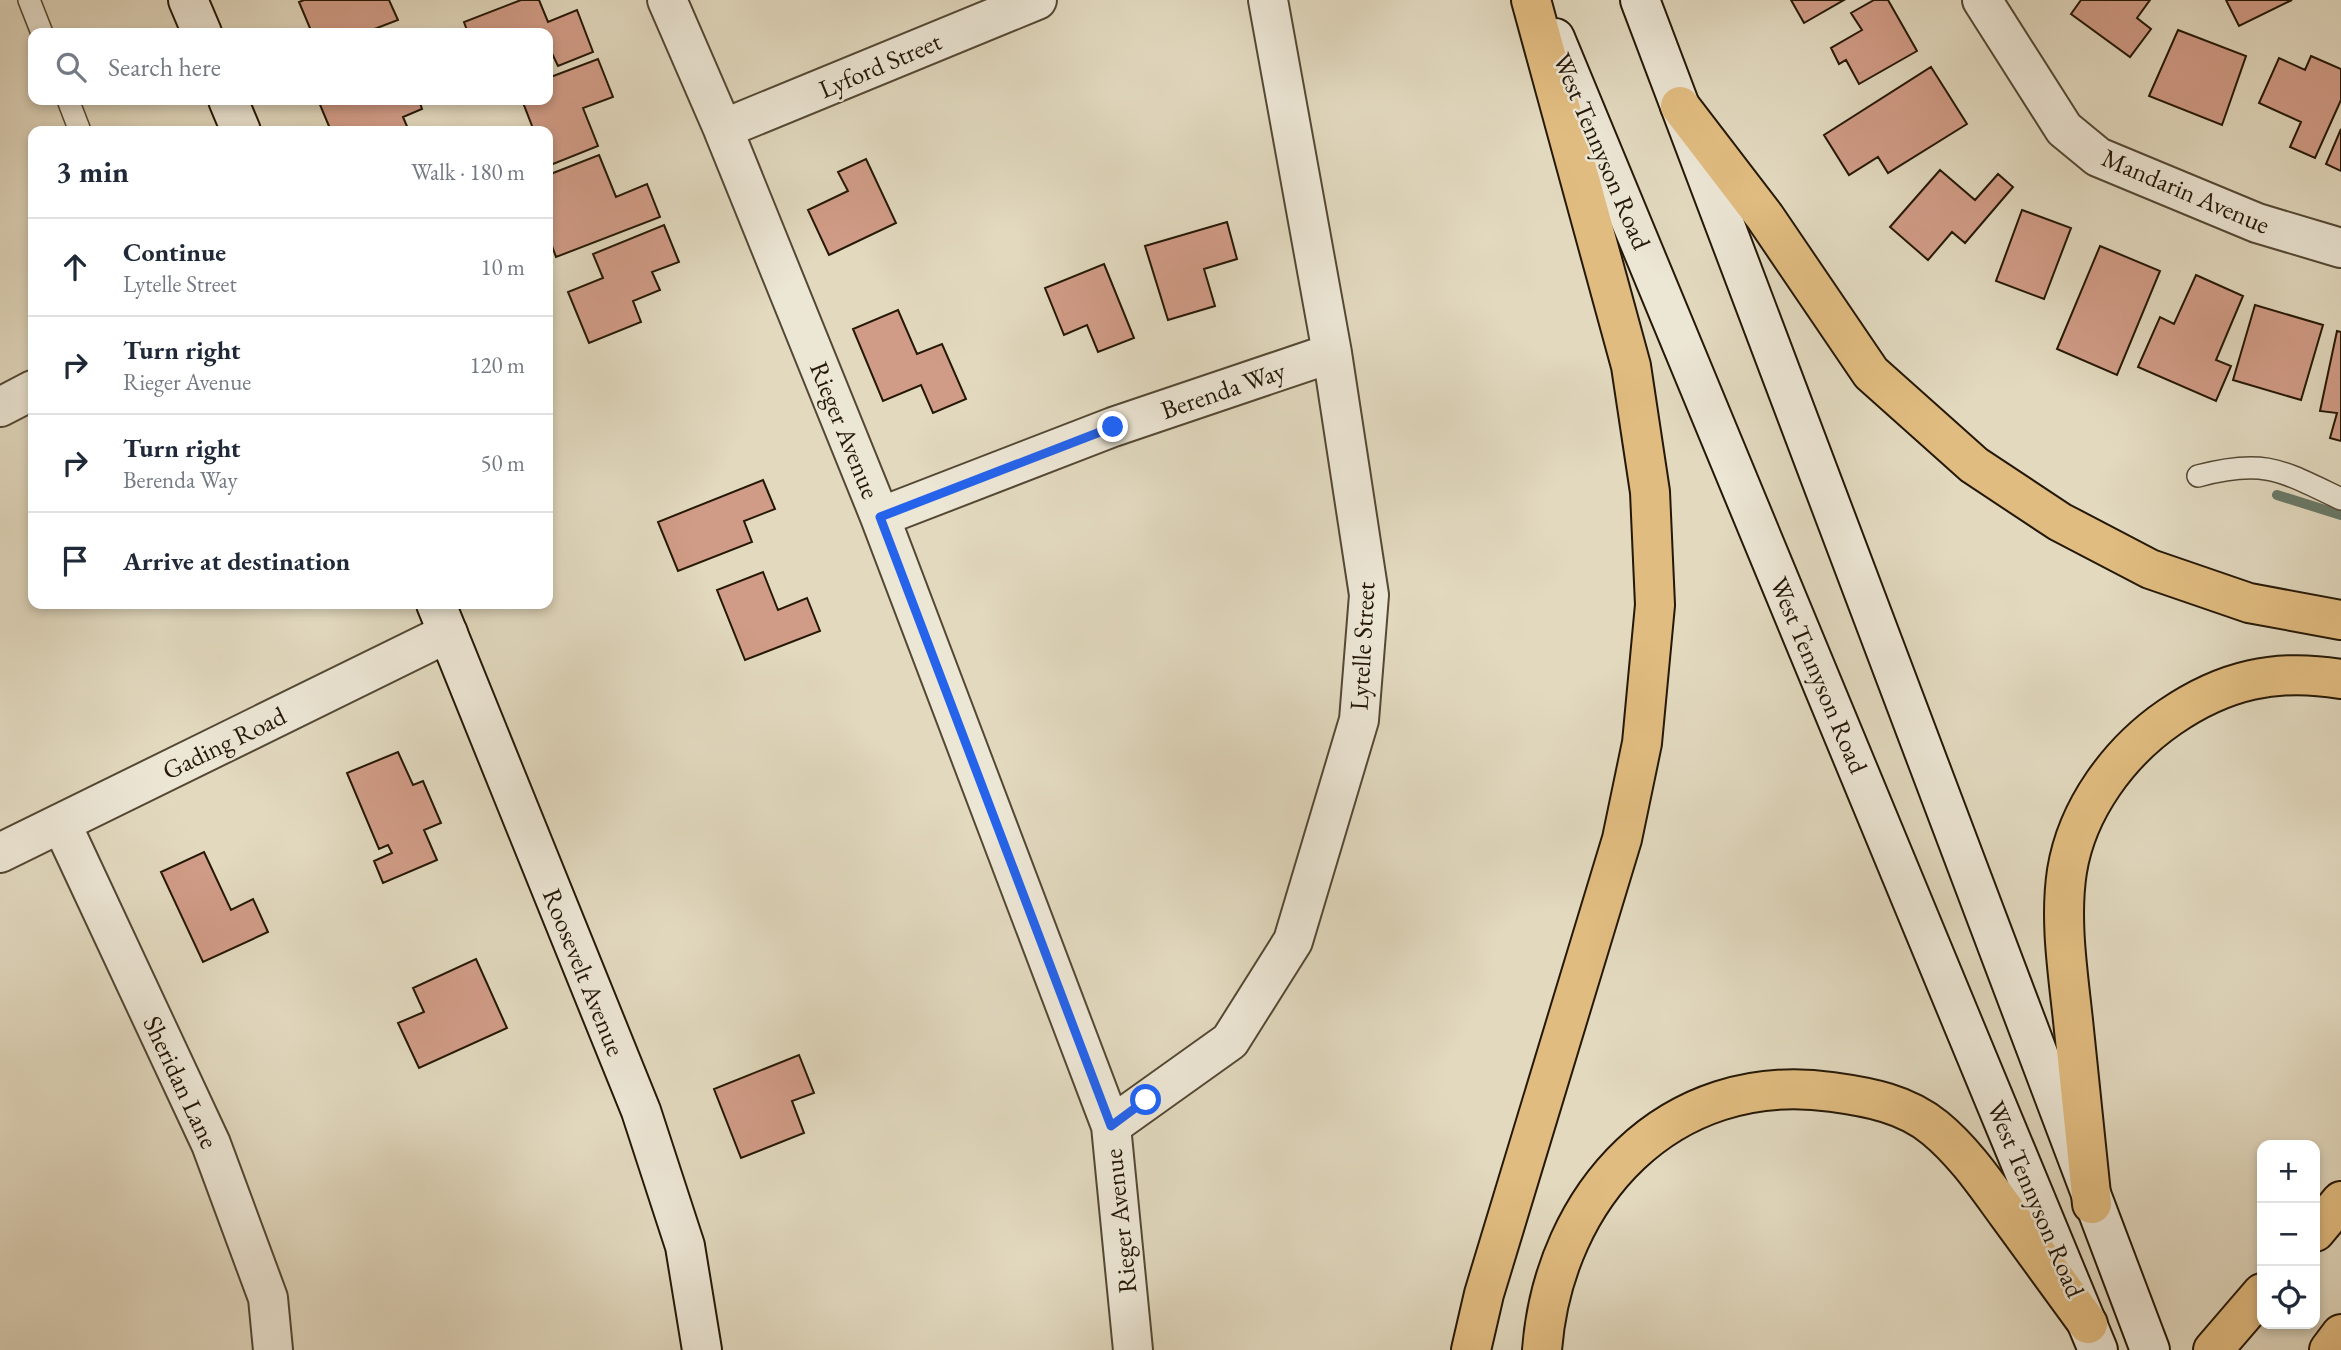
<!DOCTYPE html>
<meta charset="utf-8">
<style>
:root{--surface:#fff;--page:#f2f2f3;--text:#1f2937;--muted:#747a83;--line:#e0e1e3}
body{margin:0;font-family:"EB Garamond",serif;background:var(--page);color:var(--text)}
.controls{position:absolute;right:21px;bottom:21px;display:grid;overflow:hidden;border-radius:14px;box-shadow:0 4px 10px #0003}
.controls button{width:63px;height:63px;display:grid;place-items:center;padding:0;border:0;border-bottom:2px solid var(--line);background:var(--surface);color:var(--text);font:35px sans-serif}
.stop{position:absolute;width:21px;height:21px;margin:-16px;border:5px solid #2563eb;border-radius:50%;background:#fff}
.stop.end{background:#2563eb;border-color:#fff;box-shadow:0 2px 7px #0008}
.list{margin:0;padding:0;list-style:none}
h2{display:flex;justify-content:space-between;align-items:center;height:91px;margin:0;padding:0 28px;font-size:30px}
h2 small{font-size:23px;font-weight:400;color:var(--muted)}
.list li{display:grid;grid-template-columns:46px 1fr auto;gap:21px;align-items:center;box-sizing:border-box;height:98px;padding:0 28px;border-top:2px solid var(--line)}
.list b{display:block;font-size:26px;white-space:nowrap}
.list p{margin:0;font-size:23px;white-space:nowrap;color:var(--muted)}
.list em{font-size:23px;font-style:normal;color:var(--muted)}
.icon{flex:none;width:38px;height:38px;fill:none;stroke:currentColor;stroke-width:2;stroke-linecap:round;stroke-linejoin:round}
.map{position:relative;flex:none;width:2341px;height:1350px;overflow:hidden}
.search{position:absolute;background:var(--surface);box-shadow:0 4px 10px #0003;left:28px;top:28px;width:525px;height:77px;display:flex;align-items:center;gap:18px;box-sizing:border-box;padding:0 24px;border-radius:14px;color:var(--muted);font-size:26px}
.panel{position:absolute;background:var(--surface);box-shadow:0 4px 10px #0003;left:28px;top:126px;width:525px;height:483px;border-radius:14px}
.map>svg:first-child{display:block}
</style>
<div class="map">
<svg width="2341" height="1350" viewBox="0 0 2341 1350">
<rect width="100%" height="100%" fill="#e2d9bf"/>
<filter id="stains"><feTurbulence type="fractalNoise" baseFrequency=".00286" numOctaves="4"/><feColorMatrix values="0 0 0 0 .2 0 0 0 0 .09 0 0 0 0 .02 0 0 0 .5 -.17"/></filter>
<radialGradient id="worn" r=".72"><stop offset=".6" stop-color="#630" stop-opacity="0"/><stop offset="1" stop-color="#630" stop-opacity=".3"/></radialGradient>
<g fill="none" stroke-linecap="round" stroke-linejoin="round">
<path stroke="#697a69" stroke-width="10" d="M 2277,495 L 2341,515"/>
</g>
<path fill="#d19c87" stroke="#251806" stroke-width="2" d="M 304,0 L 389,0 L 398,20 L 364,33 L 312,33 L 299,2 Z
M 521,0 L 539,0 L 548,22 L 577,10 L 593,52 L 558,66 L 548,45 L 548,33 L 468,33 L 464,22 Z
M 1791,0 L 1844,0 L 1804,23 Z
M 1874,0 L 1888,0 L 1917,51 L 1859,84 L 1846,60 L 1839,64 L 1831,48 L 1862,30 L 1851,13 Z
M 2081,0 L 2150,0 L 2137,18 L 2151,29 L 2130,57 L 2071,14 Z
M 2226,0 L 2292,0 L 2239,26 Z
M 2178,30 L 2246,56 L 2222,125 L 2149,96 Z
M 2311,56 L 2341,69 L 2341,100 L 2315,158 L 2290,147 L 2301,122 L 2259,103 L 2279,58 L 2305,70 Z
M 598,59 L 613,97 L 583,108 L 598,146 L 548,166 L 548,131 L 534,131 L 522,100 L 548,100 L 548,78 Z
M 1931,67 L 1967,124 L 1888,173 L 1878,157 L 1849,175 L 1824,135 Z
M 318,100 L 419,100 L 422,109 L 403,117 L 409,131 L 331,131 Z
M 2341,129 L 2341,171 L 2326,164 Z
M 599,155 L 616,197 L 647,184 L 660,217 L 556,257 L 548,235 L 548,175 Z
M 866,159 L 896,223 L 829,255 L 808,210 L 848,191 L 838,172 Z
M 1940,170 L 1975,200 L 1998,174 L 2013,187 L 1965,243 L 1952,232 L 1928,260 L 1890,227 Z
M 2022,210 L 2071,228 L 2044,299 L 1996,281 Z
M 1227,222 L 1237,259 L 1204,269 L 1215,306 L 1168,320 L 1145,246 Z
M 664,225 L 679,262 L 652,272 L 660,290 L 633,301 L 641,322 L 589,343 L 568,292 L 603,278 L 593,254 Z
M 2100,246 L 2160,271 L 2117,375 L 2057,349 Z
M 1104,264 L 1134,338 L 1098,352 L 1087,325 L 1064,335 L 1045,288 Z
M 2196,275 L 2243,296 L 2216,360 L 2231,366 L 2216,401 L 2138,367 L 2160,317 L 2174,324 Z
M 2255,305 L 2323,325 L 2301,400 L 2233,380 Z
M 898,310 L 917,354 L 942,344 L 966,399 L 933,413 L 921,385 L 883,401 L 853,329 Z
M 2337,331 L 2341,332 L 2341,441 L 2330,438 L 2337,413 L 2320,411 Z
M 763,480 L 775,509 L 744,521 L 752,542 L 678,571 L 658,522 Z
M 763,572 L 778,610 L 807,598 L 820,631 L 745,660 L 717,590 Z
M 398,752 L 413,785 L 423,781 L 441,823 L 424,830 L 437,860 L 383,883 L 374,861 L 392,853 L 388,845 L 379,849 L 347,773 Z
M 204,852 L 231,910 L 253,899 L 268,932 L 203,962 L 161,872 Z
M 476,959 L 507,1028 L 419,1068 L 398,1023 L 424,1012 L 413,988 Z
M 799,1055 L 814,1093 L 792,1101 L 804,1133 L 741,1158 L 714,1089 Z"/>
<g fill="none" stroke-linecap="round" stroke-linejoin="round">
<defs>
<path id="lane" d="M 29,0 L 42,33
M 68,100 L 80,131
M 2198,476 C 2265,458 2282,471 2341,499"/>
<path id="street" d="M 667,0 L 723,129 L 880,517 L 1111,1126 L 1133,1350
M 1982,0 L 2064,129 L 2098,157 L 2257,223 L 2341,248
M 723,129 L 1037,0
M 0,407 L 33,390
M 880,517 L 1113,427 L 1332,353
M 61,823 L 211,1144 L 268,1298 L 273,1350
M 0,853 L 448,633
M 1111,1126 L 1230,1041 L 1293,941 L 1359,720 L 1369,595 L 1332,353 L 1268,0"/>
<path id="secondary" d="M 188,0 L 202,33
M 1640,0 L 2150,1350
M 1555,38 L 2098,1350
M 228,100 L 241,131
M 436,604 L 641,1111 L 685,1246 L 702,1350"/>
<path id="highway" d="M 1680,106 L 1765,217 L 1871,373 L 1974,465 L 2060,522 L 2150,569 L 2249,603 L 2341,620
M 2092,1204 C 2086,1146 2080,1088 2074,1030 C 2069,979 2059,923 2067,871 C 2077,809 2119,752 2170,717 C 2224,680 2276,668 2341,679
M 2315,1232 L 2341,1201
M 1471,1350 L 1484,1294 L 1622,839 L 1642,743 L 1655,605 L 1650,492 L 1631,366 L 1531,0
M 1542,1350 C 1554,1195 1669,1069 1832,1092 C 1869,1097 1906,1104 1935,1128 C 1964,1152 1985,1183 2007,1213 C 2034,1250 2061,1287 2088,1324
M 2213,1350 L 2262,1293
M 2329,1350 L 2341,1334"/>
</defs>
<use href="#lane" stroke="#544834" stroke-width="24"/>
<use href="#street" stroke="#544834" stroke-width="42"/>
<use href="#secondary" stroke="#251806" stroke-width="42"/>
<use href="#highway" stroke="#251806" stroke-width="42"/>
<use href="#lane" stroke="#ece6d5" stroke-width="21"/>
<use href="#street" stroke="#ece6d5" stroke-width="38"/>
<use href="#secondary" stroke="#ece6d5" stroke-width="38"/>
<use href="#highway" stroke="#e1bc80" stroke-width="38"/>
</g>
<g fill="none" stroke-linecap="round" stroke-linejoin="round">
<path stroke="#2563eb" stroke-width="9" d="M 1113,427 L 880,517 L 1111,1126 L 1146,1100"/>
</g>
<g text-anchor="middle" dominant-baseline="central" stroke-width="5" stroke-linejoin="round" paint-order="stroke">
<g font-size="26" fill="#251806" stroke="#ece6d5">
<text transform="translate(880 65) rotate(-23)">Lyford Street</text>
<text transform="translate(1602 151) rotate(67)">West Tennyson Road</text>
<text transform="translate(2186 191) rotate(23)">Mandarin Avenue</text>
<text transform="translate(1223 390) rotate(-19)">Berenda Way</text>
<text transform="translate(845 430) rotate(68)">Rieger Avenue</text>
<text transform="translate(1362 646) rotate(-87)">Lytelle Street</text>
<text transform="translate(1819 675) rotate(67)">West Tennyson Road</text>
<text transform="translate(224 743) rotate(-26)">Gading Road</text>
<text transform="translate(584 972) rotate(68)">Roosevelt Avenue</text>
<text transform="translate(181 1082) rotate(65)">Sheridan Lane</text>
<text transform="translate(2036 1199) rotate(67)">West Tennyson Road</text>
<text transform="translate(1120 1221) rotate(-96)">Rieger Avenue</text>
</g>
</g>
<rect width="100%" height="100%" filter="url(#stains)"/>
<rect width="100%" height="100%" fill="url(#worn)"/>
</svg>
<div class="controls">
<button>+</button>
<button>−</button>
<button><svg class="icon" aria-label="locate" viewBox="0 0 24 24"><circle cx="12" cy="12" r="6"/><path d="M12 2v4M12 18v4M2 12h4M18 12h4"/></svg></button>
</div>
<div class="stop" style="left:1146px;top:1100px"></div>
<div class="stop end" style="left:1113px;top:427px"></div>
<div class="search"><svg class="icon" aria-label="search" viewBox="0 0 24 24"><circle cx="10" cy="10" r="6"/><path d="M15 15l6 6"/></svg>Search here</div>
<section class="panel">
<h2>3 min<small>Walk · 180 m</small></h2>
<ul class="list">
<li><svg class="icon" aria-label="ahead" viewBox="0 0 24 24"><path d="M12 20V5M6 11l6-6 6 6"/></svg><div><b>Continue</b><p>Lytelle Street</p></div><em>10 m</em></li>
<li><svg class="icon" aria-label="right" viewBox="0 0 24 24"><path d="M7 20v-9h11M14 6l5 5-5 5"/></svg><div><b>Turn right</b><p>Rieger Avenue</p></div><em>120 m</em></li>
<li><svg class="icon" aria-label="right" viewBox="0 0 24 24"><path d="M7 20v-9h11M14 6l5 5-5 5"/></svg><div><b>Turn right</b><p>Berenda Way</p></div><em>50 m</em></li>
<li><svg class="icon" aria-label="arrive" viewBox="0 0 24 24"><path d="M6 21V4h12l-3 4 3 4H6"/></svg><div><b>Arrive at destination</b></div></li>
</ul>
</section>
</div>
